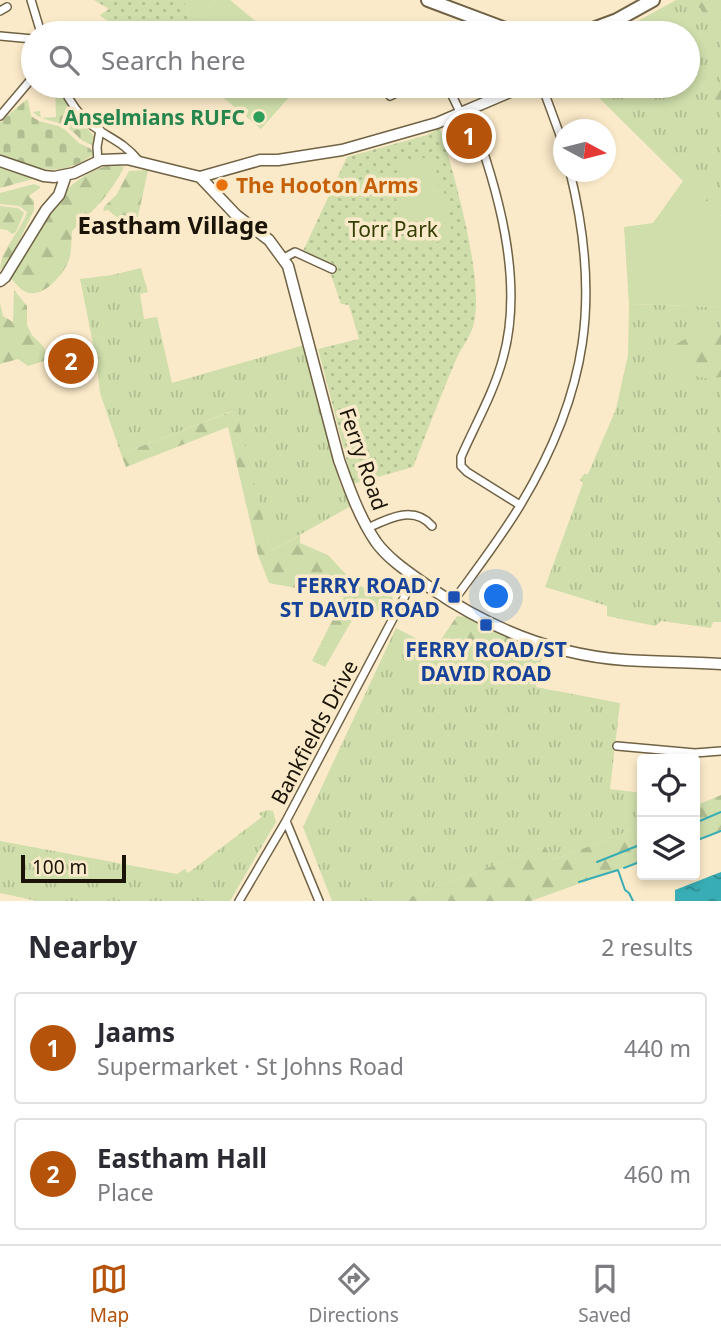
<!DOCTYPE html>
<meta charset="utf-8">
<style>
:root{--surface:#fff;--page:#f7f7f7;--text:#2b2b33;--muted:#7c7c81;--line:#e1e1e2;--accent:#b45309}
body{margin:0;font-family:"Noto Sans",sans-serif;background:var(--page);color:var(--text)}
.controls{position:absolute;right:21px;bottom:21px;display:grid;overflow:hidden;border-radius:7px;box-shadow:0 4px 10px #0003}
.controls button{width:63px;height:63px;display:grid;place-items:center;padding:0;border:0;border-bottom:2px solid var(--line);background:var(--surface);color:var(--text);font:35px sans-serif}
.compass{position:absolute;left:553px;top:119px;width:63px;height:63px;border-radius:50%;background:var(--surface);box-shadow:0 4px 10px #0003;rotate:97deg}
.scale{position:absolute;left:21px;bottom:18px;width:105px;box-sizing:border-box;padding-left:7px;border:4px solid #1a1408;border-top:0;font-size:19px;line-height:24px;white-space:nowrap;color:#1a1408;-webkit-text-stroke:5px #fbeac9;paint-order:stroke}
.you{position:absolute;left:497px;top:597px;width:24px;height:24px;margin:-18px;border:5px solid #fff;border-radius:50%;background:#1a73e8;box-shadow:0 0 0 10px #1a73e833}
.badge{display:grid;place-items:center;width:46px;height:46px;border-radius:50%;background:var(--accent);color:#fff;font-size:23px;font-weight:700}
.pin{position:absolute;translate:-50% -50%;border:4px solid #fff;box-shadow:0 2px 7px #0006}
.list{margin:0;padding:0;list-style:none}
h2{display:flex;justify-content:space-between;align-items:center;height:91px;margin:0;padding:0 28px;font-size:30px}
h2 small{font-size:23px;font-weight:400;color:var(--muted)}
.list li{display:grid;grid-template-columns:46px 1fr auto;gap:21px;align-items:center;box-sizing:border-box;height:112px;margin:0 14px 14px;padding:0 14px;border:2px solid var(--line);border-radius:7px}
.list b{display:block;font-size:26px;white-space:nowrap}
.list p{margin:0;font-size:23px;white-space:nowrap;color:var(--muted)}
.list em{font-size:23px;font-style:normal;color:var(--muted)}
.icon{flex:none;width:38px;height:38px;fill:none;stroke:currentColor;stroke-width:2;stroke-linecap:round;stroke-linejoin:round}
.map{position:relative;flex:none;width:721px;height:901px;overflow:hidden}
.search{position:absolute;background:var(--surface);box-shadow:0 4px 10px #0003;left:21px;right:21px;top:21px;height:77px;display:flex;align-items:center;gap:18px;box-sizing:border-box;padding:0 24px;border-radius:38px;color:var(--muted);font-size:26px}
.sheet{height:343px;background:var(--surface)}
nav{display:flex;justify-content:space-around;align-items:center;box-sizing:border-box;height:98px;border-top:2px solid var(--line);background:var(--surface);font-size:19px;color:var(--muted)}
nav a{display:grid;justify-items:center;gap:4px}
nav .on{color:var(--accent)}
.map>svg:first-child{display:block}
</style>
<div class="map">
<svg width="721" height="901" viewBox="0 0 721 901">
<defs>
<pattern id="grass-tufts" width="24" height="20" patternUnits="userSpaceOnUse" patternTransform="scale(1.75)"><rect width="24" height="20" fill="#cfdeab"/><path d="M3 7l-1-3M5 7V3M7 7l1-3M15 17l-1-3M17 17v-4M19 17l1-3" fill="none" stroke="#b1be92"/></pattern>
<pattern id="forest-firs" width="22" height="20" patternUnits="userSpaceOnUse" patternTransform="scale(1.75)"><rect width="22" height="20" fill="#cfdeab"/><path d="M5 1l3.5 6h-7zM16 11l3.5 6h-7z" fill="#b1be92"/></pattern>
<pattern id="cemetery-stones" width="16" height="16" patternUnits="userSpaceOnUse" patternTransform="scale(1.75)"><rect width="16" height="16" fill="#cfdeab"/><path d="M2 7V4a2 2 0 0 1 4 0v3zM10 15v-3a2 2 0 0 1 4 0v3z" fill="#b1be92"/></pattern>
<pattern id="park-dots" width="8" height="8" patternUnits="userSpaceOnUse" patternTransform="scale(1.75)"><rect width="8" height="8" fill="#cfdeab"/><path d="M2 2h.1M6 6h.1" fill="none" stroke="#b1be92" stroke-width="1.8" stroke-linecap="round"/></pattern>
<pattern id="water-ripples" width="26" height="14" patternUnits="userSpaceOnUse" patternTransform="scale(1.75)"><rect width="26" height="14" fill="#39adb5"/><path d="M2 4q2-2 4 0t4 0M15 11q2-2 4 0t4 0" fill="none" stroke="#2f8c91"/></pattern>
</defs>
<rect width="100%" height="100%" fill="#fbeac9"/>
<path fill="url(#grass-tufts)" d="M 181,0 L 215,0 L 199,19 Z
M 676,0 L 721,0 L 721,216 L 687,182 L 683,181 L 587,86 L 688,86 L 688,33 L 616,33 Z
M 141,268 L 148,292 L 140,294 L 144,319 L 157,317 L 172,383 L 304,345 L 340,484 L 351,506 L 271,551 L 235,410 L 121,454 L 100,393 L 96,358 L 80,279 L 112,275 Z
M 629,304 L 721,307 L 721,622 L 713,622 L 711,628 L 661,621 L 655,626 L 607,616 L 607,606 L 545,587 L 583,483 L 580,480 L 584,474 L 588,474 L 616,409 L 628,355 Z
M 396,628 L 435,648 L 536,687 L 620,703 L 610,789 L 642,793 L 642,826 L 553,860 L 545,846 L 399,901 L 332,901 L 303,827 Z
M 267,810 L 273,811 L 276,822 L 230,901 L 37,901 L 0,893 L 0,841 L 177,874 L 185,869 L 188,873 L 262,817 L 259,813 Z"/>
<path fill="url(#forest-firs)" d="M 684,0 L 721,0 L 721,20 L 708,22 L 700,8 Z
M 721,85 L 721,117 L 714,106 L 709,87 Z
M 114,164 L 124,167 C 111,194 93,211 72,231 C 71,240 72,252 69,260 C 62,278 36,306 19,287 C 14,282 11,280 10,273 C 36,231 60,175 114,164 Z
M 0,165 L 33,179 L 0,188 Z
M 148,170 L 136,226 L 132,230 L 108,210 L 103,211 L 104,207 L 117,194 L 129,171 Z
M 34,184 L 41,187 L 29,196 L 34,201 L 34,210 L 8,264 L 0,270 C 0,250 20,233 27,212 L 19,206 L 0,204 L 0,193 Z
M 0,206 L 18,208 L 24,213 L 16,232 L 12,234 L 7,230 L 0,229 Z
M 14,290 L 27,306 L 27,325 L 32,335 L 44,347 L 47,360 L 28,366 L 18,359 L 0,364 L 0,303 L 3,316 L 13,322 Z
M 721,329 L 721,377 C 701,381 689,374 673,365 L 671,347 L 694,334 Z
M 236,410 L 271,551 L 300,535 L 300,543 L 328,555 L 353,582 L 368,590 L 374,583 L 393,598 L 385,614 L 362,603 L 325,667 L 312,661 L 344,597 L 269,583 L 258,555 L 228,427 L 126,467 L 121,454 Z
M 457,616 L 466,617 L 502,635 L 544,649 L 536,687 L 435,648 Z
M 721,795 L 721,831 L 695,841 L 695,806 Z
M 642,826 L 642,861 L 531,901 L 399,901 L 545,846 L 553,860 Z"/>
<path fill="url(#cemetery-stones)" d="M 46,86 L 56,86 L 70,109 L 94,136 L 94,145 C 80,143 76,132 65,126 C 53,119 43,122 33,112 L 40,111 L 41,118 L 56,117 L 55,87 Z
M 26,100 L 28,100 L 31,116 L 39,121 L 62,127 L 79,143 L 91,149 L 94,154 C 60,179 37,169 0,156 L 0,122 Z"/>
<path fill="url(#park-dots)" d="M 94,0 L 181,0 L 199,19 L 187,33 L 123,33 L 100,15 L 109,9 Z
M 440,128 C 454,174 484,278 474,323 C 471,337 460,349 455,362 C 440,397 427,432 413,467 L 353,484 L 318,349 L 359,339 L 349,305 L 341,304 L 330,272 L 333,267 L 303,251 L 347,157 L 427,135 Z"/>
<path fill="#cfdeab" d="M 215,0 L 230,0 L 270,33 L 187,33 Z
M 209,86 L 299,86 L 261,129 Z
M 434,156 L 439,187 L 443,187 L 453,239 L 407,248 L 396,197 L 403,195 L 397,163 Z
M 683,181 L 687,181 L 721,216 L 721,307 L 629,304 L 624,227 L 653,223 Z"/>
<path fill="url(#water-ripples)" d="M 721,872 L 721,901 L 675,901 L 675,890 Z"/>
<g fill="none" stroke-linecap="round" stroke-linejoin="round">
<path stroke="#39adb5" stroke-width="2" d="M 695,823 L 721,812
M 695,841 L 721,831
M 597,862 L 642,844
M 624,868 L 642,861
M 579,882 L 618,870 L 625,890 L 629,893 L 633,901"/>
<defs>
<path id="street" d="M 31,0 L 41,33
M 0,11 L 7,7
M 0,36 L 33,39
M 62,86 C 68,98 78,114 89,123 C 107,138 122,140 139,161
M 384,86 L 390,96 L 410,86
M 445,86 L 449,89 L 461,114
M 542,86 L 564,146
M 469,111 C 497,185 525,280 503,358 C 494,392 475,425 461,457 L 461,466 L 467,472 L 520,505
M 0,116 L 33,77
M 98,162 L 97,147 L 100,130
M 284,258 L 295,252 L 332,269
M 368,528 C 389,518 414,505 432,526
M 457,596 C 479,566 502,536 521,504 C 588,392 601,298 570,172
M 617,746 L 695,753 L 721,751
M 286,821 L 319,901
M 239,901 L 286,821 L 415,577"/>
<path id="secondary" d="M 0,161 L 44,176 L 54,177 L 74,173 L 101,160 L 127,159 L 200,177 L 260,160 L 278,160 L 342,150 L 437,123 L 524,86
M 200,177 L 236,215 L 269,240 L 288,266 L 339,460 C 349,488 359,517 376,542 C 389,560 411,574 429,587 C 487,627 554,655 625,660 C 657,662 689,662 721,664
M 0,281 L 5,277 L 46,210 L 59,195 L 66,175"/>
<path id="highway" d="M 428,0 L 516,33
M 582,33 L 617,20 L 653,0"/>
</defs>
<use href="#street" stroke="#706244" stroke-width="10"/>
<use href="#secondary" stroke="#706244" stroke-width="13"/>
<use href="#highway" stroke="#706244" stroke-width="16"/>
<use href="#street" stroke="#fff" stroke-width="7"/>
<use href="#secondary" stroke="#fff" stroke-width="10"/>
<use href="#highway" stroke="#fff" stroke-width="12"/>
</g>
<circle fill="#2e9e5b" stroke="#fbeac9" stroke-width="2.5" cx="259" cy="117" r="7"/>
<circle fill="#e8710a" stroke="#fbeac9" stroke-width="2.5" cx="222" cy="185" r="7"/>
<g fill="#1a4fb4" stroke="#fbeac9" stroke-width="2.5">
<rect x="447" y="590" width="14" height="14" rx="3.5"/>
<rect x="479" y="618" width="14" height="14" rx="3.5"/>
</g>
<g text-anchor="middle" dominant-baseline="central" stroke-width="7" stroke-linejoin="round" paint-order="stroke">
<g font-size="21" font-weight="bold" fill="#27864d" stroke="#fbeac9" text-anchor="end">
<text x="245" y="117">Anselmians RUFC</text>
</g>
<g font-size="21" font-weight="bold" fill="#c56008" stroke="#fbeac9" text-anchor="start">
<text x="236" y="185">The Hooton Arms</text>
</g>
<g font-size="21" fill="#343f05" stroke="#fbeac9">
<text x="393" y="229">Torr Park</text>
</g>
<g font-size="21" fill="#1a1408" stroke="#fbeac9">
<text transform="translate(364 459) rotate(71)">Ferry Road</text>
<text transform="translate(314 732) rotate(-62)">Bankfields Drive</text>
</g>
<g font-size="21" font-weight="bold" fill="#164399" stroke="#fbeac9" text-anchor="end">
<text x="440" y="585">FERRY ROAD /<tspan x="440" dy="24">ST DAVID ROAD</tspan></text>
<text x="486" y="649" text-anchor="middle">FERRY ROAD/ST<tspan x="486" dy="24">DAVID ROAD</tspan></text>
</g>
<g font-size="24" font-weight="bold" fill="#1a1408" stroke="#fbeac9">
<text x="173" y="224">Eastham Village</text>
</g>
</g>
</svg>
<div class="controls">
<button><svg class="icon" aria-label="locate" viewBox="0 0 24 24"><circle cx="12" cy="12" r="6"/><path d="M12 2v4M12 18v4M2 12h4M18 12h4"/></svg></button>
<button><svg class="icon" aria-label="layers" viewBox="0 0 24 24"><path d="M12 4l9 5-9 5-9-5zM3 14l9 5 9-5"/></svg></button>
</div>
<svg class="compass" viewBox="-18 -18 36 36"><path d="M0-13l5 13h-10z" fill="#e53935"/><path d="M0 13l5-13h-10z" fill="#7c7c81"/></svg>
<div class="scale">100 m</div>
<div class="you"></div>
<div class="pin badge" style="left:469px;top:136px">1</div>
<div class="pin badge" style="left:71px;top:361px">2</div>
<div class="search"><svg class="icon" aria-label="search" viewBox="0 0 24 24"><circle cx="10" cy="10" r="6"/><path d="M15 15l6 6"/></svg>Search here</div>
</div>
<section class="sheet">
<h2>Nearby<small>2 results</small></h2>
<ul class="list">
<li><span class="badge">1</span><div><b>Jaams</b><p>Supermarket · St Johns Road</p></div><em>440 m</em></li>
<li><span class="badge">2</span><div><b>Eastham Hall</b><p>Place</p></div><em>460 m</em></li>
</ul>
</section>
<nav>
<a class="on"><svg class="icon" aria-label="map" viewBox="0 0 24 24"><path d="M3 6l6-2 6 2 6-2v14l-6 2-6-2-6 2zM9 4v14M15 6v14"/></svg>Map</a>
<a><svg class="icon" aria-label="directions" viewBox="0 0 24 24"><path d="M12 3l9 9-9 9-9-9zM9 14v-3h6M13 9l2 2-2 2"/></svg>Directions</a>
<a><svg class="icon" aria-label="saved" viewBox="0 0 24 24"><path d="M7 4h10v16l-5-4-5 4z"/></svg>Saved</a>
</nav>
